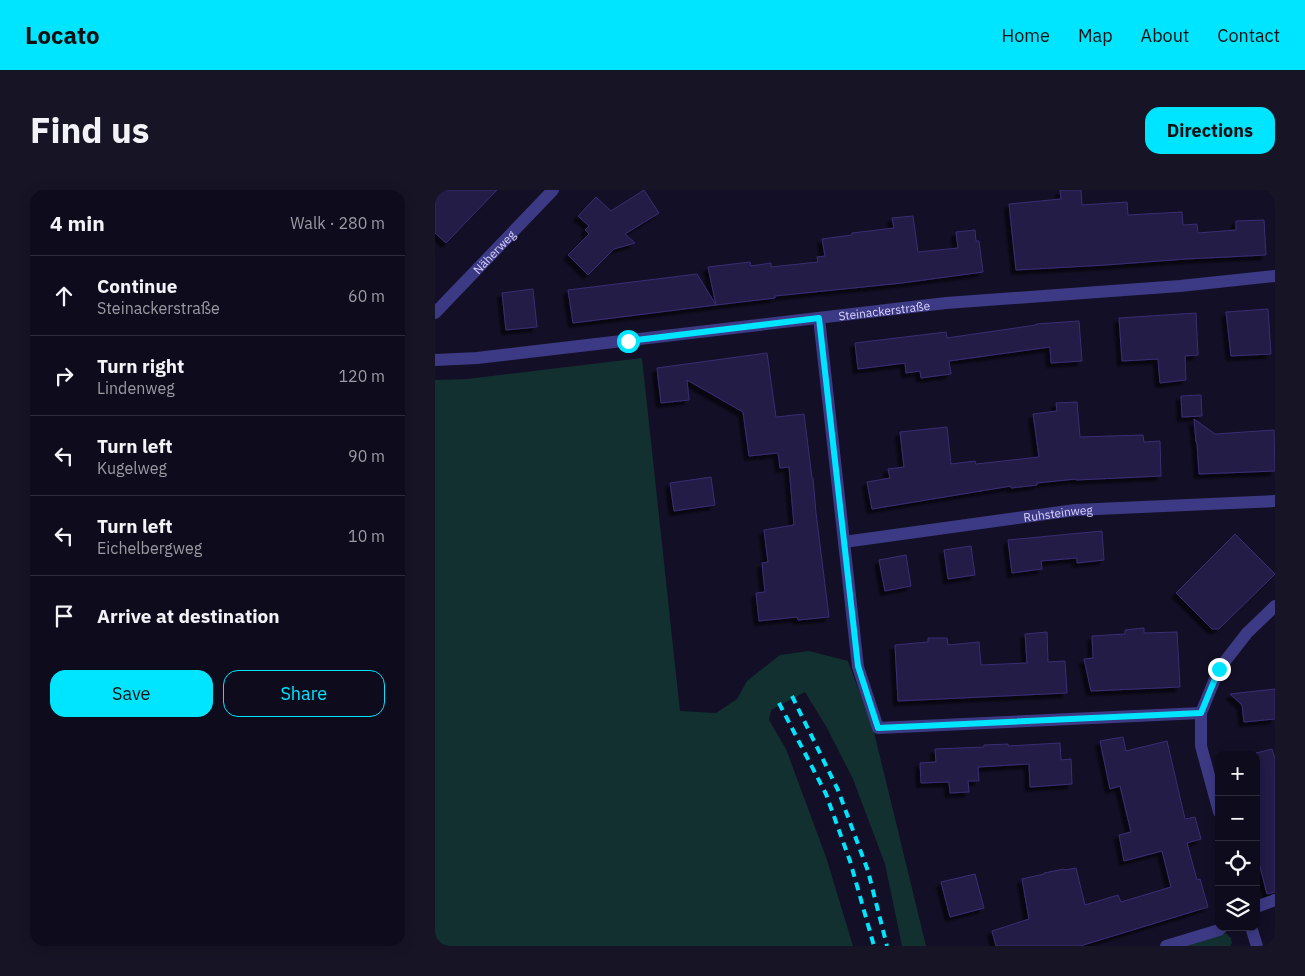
<!DOCTYPE html>
<meta charset="utf-8">
<style>
:root{--surface:#0e0b1c;--page:#171425;--text:#f1f3f6;--muted:#9b9ba3;--line:#2e2b3b;--accent:#00e5ff}
body{margin:0;font-family:"IBM Plex Sans",sans-serif;background:var(--page);color:var(--text)}
.controls{position:absolute;right:15px;bottom:15px;display:grid;overflow:hidden;border-radius:10px;box-shadow:0 2px 12px #0003}
.controls button{width:45px;height:45px;display:grid;place-items:center;padding:0;border:0;border-bottom:1px solid var(--line);background:var(--surface);color:var(--text);font:25px sans-serif}
.stop{position:absolute;width:15px;height:15px;margin:-11px;border:4px solid #00e5ff;border-radius:50%;background:#fff}
.stop.end{background:#00e5ff;border-color:#fff;box-shadow:0 1px 5px #0008}
.list{margin:0;padding:0;list-style:none}
h2{display:flex;justify-content:space-between;align-items:center;height:65px;margin:0;padding:0 20px;font-size:21px}
h2 small{font-size:16px;font-weight:400;color:var(--muted)}
.list li{display:grid;grid-template-columns:32px 1fr auto;gap:15px;align-items:center;box-sizing:border-box;height:80px;padding:0 20px;border-top:1px solid var(--line)}
.list b{display:block;font-size:19px;white-space:nowrap}
.list p{margin:0;font-size:16px;white-space:nowrap;color:var(--muted)}
.list em{font-size:16px;font-style:normal;color:var(--muted)}
.actions{display:flex;gap:10px;padding:15px 20px}
.actions a{flex:1;padding:11px 0;border:1px solid var(--accent);border-radius:15px;text-align:center;font-size:18px;color:var(--accent)}
.actions .main{background:var(--accent);color:#111}
.icon{flex:none;width:28px;height:28px;fill:none;stroke:currentColor;stroke-width:2;stroke-linecap:round;stroke-linejoin:round}
.map{position:relative;flex:none;width:840px;height:756px;overflow:hidden;border-radius:15px}
header{display:flex;align-items:center;gap:30px;box-sizing:border-box;height:70px;padding:0 25px;background:var(--accent);color:#111}
header strong{font-size:24px}
nav{display:flex;gap:28px;margin-inline-start:auto;font-size:18px}
.intro{display:flex;align-items:center;justify-content:space-between;box-sizing:border-box;height:120px;padding:0 30px}
h1{margin:0;font-size:35px}
.button{padding:12px 22px;border-radius:15px;background:var(--accent);color:#111;font-size:18px;font-weight:700}
main{display:flex;gap:30px;padding:0 30px}
aside{flex:1;background:var(--surface);border-radius:15px;box-shadow:0 2px 12px #0003}
.map>svg:first-child{display:block}
</style>
<header>
<strong>Locato</strong>
<nav><a>Home</a><a>Map</a><a>About</a><a>Contact</a></nav>
</header>
<div class="intro"><h1>Find us</h1><a class="button">Directions</a></div>
<main>
<aside>
<h2>4 min<small>Walk · 280 m</small></h2>
<ul class="list">
<li><svg class="icon" aria-label="ahead" viewBox="0 0 24 24"><path d="M12 20V5M6 11l6-6 6 6"/></svg><div><b>Continue</b><p>Steinackerstraße</p></div><em>60 m</em></li>
<li><svg class="icon" aria-label="right" viewBox="0 0 24 24"><path d="M7 20v-9h11M14 6l5 5-5 5"/></svg><div><b>Turn right</b><p>Lindenweg</p></div><em>120 m</em></li>
<li><svg class="icon" aria-label="left" viewBox="0 0 24 24"><path d="M17 20v-9H6M10 6l-5 5 5 5"/></svg><div><b>Turn left</b><p>Kugelweg</p></div><em>90 m</em></li>
<li><svg class="icon" aria-label="left" viewBox="0 0 24 24"><path d="M17 20v-9H6M10 6l-5 5 5 5"/></svg><div><b>Turn left</b><p>Eichelbergweg</p></div><em>10 m</em></li>
<li><svg class="icon" aria-label="arrive" viewBox="0 0 24 24"><path d="M6 21V4h12l-3 4 3 4H6"/></svg><div><b>Arrive at destination</b></div></li>
</ul>
<div class="actions"><a class="main">Save</a><a>Share</a></div>
</aside>
<div class="map">
<svg width="840" height="756" viewBox="0 0 840 756">
<defs>
<filter id="shadow"><feDropShadow dx="-4.5" dy="4.5" stdDeviation="1" flood-color="#0009"/></filter>
</defs>
<rect width="100%" height="100%" fill="#130f26"/>
<path fill="#12302f" d="M 207,168 L 245,521 L 281,523 L 302,509 L 312,491 L 345,465 L 374,461 L 413,471 L 438,538 L 491,756 L 467,756 L 450,674 L 418,589 L 392,538 L 370,502 L 336,520 L 334,530 L 351,559 L 391,667 L 418,756 L 0,756 L 0,190 L 32,189 Z
M 791,743 L 796,748 L 797,753 L 795,756 L 750,756 Z"/>
<path fill="#241b47" stroke="#3b2d73" filter="url(#shadow)" d="M 0,0 L 62,0 L 11,53 L 0,43 Z
M 209,0 L 224,23 L 190,44 L 200,53 L 179,59 L 153,85 L 133,65 L 154,44 L 150,40 L 154,36 L 143,26 L 161,7 L 176,21 Z
M 625,0 L 646,0 L 647,15 L 692,12 L 693,25 L 747,22 L 748,35 L 762,34 L 763,43 L 801,40 L 801,31 L 829,30 L 831,65 L 751,69 L 671,75 L 581,80 L 574,14 L 626,9 Z
M 478,26 L 483,62 L 523,58 L 521,42 L 540,40 L 541,51 L 544,51 L 548,82 L 467,93 L 340,106 L 340,108 L 281,115 L 273,77 L 315,72 L 316,76 L 336,73 L 336,77 L 383,72 L 382,67 L 390,66 L 387,49 L 417,45 L 417,43 L 459,38 L 457,28 Z
M 262,84 L 281,115 L 138,133 L 133,100 Z
M 98,99 L 102,137 L 71,140 L 67,103 Z
M 833,119 L 836,164 L 796,166 L 791,122 Z
M 761,123 L 763,165 L 750,166 L 751,190 L 725,193 L 723,169 L 687,171 L 684,128 Z
M 644,131 L 647,171 L 616,173 L 615,157 L 514,171 L 516,184 L 486,188 L 485,181 L 471,183 L 470,173 L 423,179 L 420,153 L 511,142 L 512,148 L 601,135 L 601,134 Z
M 332,163 L 341,227 L 369,224 L 377,288 L 378,288 L 381,323 L 394,427 L 363,430 L 362,427 L 324,431 L 321,403 L 330,402 L 327,373 L 333,372 L 329,340 L 359,335 L 354,277 L 345,278 L 343,263 L 314,266 L 308,222 L 252,190 L 254,210 L 226,213 L 222,178 Z
M 766,205 L 767,226 L 747,227 L 746,206 Z
M 642,212 L 645,247 L 708,245 L 709,252 L 725,251 L 726,286 L 641,290 L 641,289 L 602,293 L 602,295 L 576,298 L 576,296 L 437,319 L 432,292 L 455,288 L 453,279 L 469,277 L 465,242 L 512,237 L 516,274 L 540,271 L 541,274 L 604,267 L 598,224 L 622,221 L 621,213 Z
M 759,229 L 780,244 L 839,240 L 840,281 L 764,284 L 762,253 L 761,252 Z
M 276,287 L 280,315 L 239,321 L 235,293 Z
M 667,341 L 669,370 L 642,373 L 642,368 L 606,371 L 607,379 L 577,383 L 573,350 Z
M 800,344 L 840,384 L 784,439 L 777,439 L 741,403 Z
M 536,356 L 540,385 L 513,389 L 509,360 Z
M 471,365 L 476,396 L 450,401 L 444,370 Z
M 709,438 L 709,443 L 742,442 L 745,497 L 656,501 L 649,469 L 658,468 L 657,446 L 690,444 L 690,440 Z
M 612,442 L 613,472 L 630,471 L 632,503 L 463,511 L 460,455 L 493,452 L 493,448 L 512,448 L 513,455 L 544,452 L 546,475 L 592,473 L 590,444 Z
M 840,499 L 840,529 L 809,532 L 807,515 L 795,504 Z
M 688,547 L 691,561 L 732,551 L 750,629 L 760,627 L 766,649 L 752,653 L 762,690 L 765,689 L 773,717 L 645,756 L 561,756 L 557,741 L 594,729 L 587,689 L 609,684 L 609,683 L 629,679 L 629,680 L 641,678 L 650,715 L 683,705 L 686,712 L 736,697 L 727,661 L 689,671 L 684,645 L 696,642 L 685,596 L 675,599 L 665,551 Z
M 625,553 L 626,570 L 636,569 L 637,594 L 595,597 L 594,574 L 543,577 L 544,591 L 533,591 L 534,602 L 515,603 L 514,592 L 486,593 L 485,573 L 501,572 L 500,559 L 549,557 L 549,555 L 573,554 L 573,556 Z
M 837,559 L 840,569 L 840,702 L 832,704 L 821,661 L 821,563 Z
M 540,684 L 549,718 L 515,727 L 506,692 Z"/>
<g fill="none" stroke-linecap="round" stroke-linejoin="round">
<g stroke="#3d3a85" stroke-width="12">
<path id="s1" d="M 0,123 L 118,0"/>
<path d="M 384,128 L 423,477 L 443,538 L 766,523"/>
<path id="s2" d="M 0,170 L 42,168 L 511,113 L 745,96 L 840,86"/>
<path id="s3" d="M 409,352 L 640,320 L 840,311"/>
<path d="M 784,622 L 766,556 L 766,523 L 784,479 L 812,443 L 840,416"/>
<path d="M 821,717 L 840,710"/>
<path d="M 816,737 L 822,756"/>
<path d="M 731,756 L 784,740 L 787,737"/>
</g>
<path stroke="#00e5ff" stroke-width="4" stroke-dasharray="8 6" stroke-linecap="butt" d="M 357,506 L 403,600 L 433,681 L 452,756
M 344,513 L 391,604 L 415,671 L 439,756"/>
</g>
<g fill="none" stroke-linecap="round" stroke-linejoin="round">
<path stroke="#00e5ff" stroke-width="6" d="M 193,151 L 384,128 L 423,476 L 443,538 L 766,523 L 784,479"/>
</g>
<g text-anchor="middle" dominant-baseline="central" stroke-width="4" stroke-linejoin="round" paint-order="stroke">
<g font-size="12" fill="#d9d4ff" stroke="#130f26">
<text stroke="none"><textPath href="#s1" startOffset="85">Näherweg</textPath></text>
<text stroke="none"><textPath href="#s2" startOffset="452">Steinackerstraße</textPath></text>
<text stroke="none"><textPath href="#s3" startOffset="216">Ruhsteinweg</textPath></text>
</g>
</g>
</svg>
<div class="controls">
<button>+</button>
<button>−</button>
<button><svg class="icon" aria-label="locate" viewBox="0 0 24 24"><circle cx="12" cy="12" r="6"/><path d="M12 2v4M12 18v4M2 12h4M18 12h4"/></svg></button>
<button><svg class="icon" aria-label="layers" viewBox="0 0 24 24"><path d="M12 4l9 5-9 5-9-5zM3 14l9 5 9-5"/></svg></button>
</div>
<div class="stop" style="left:193px;top:151px"></div>
<div class="stop end" style="left:784px;top:479px"></div>
</div>
</main>
